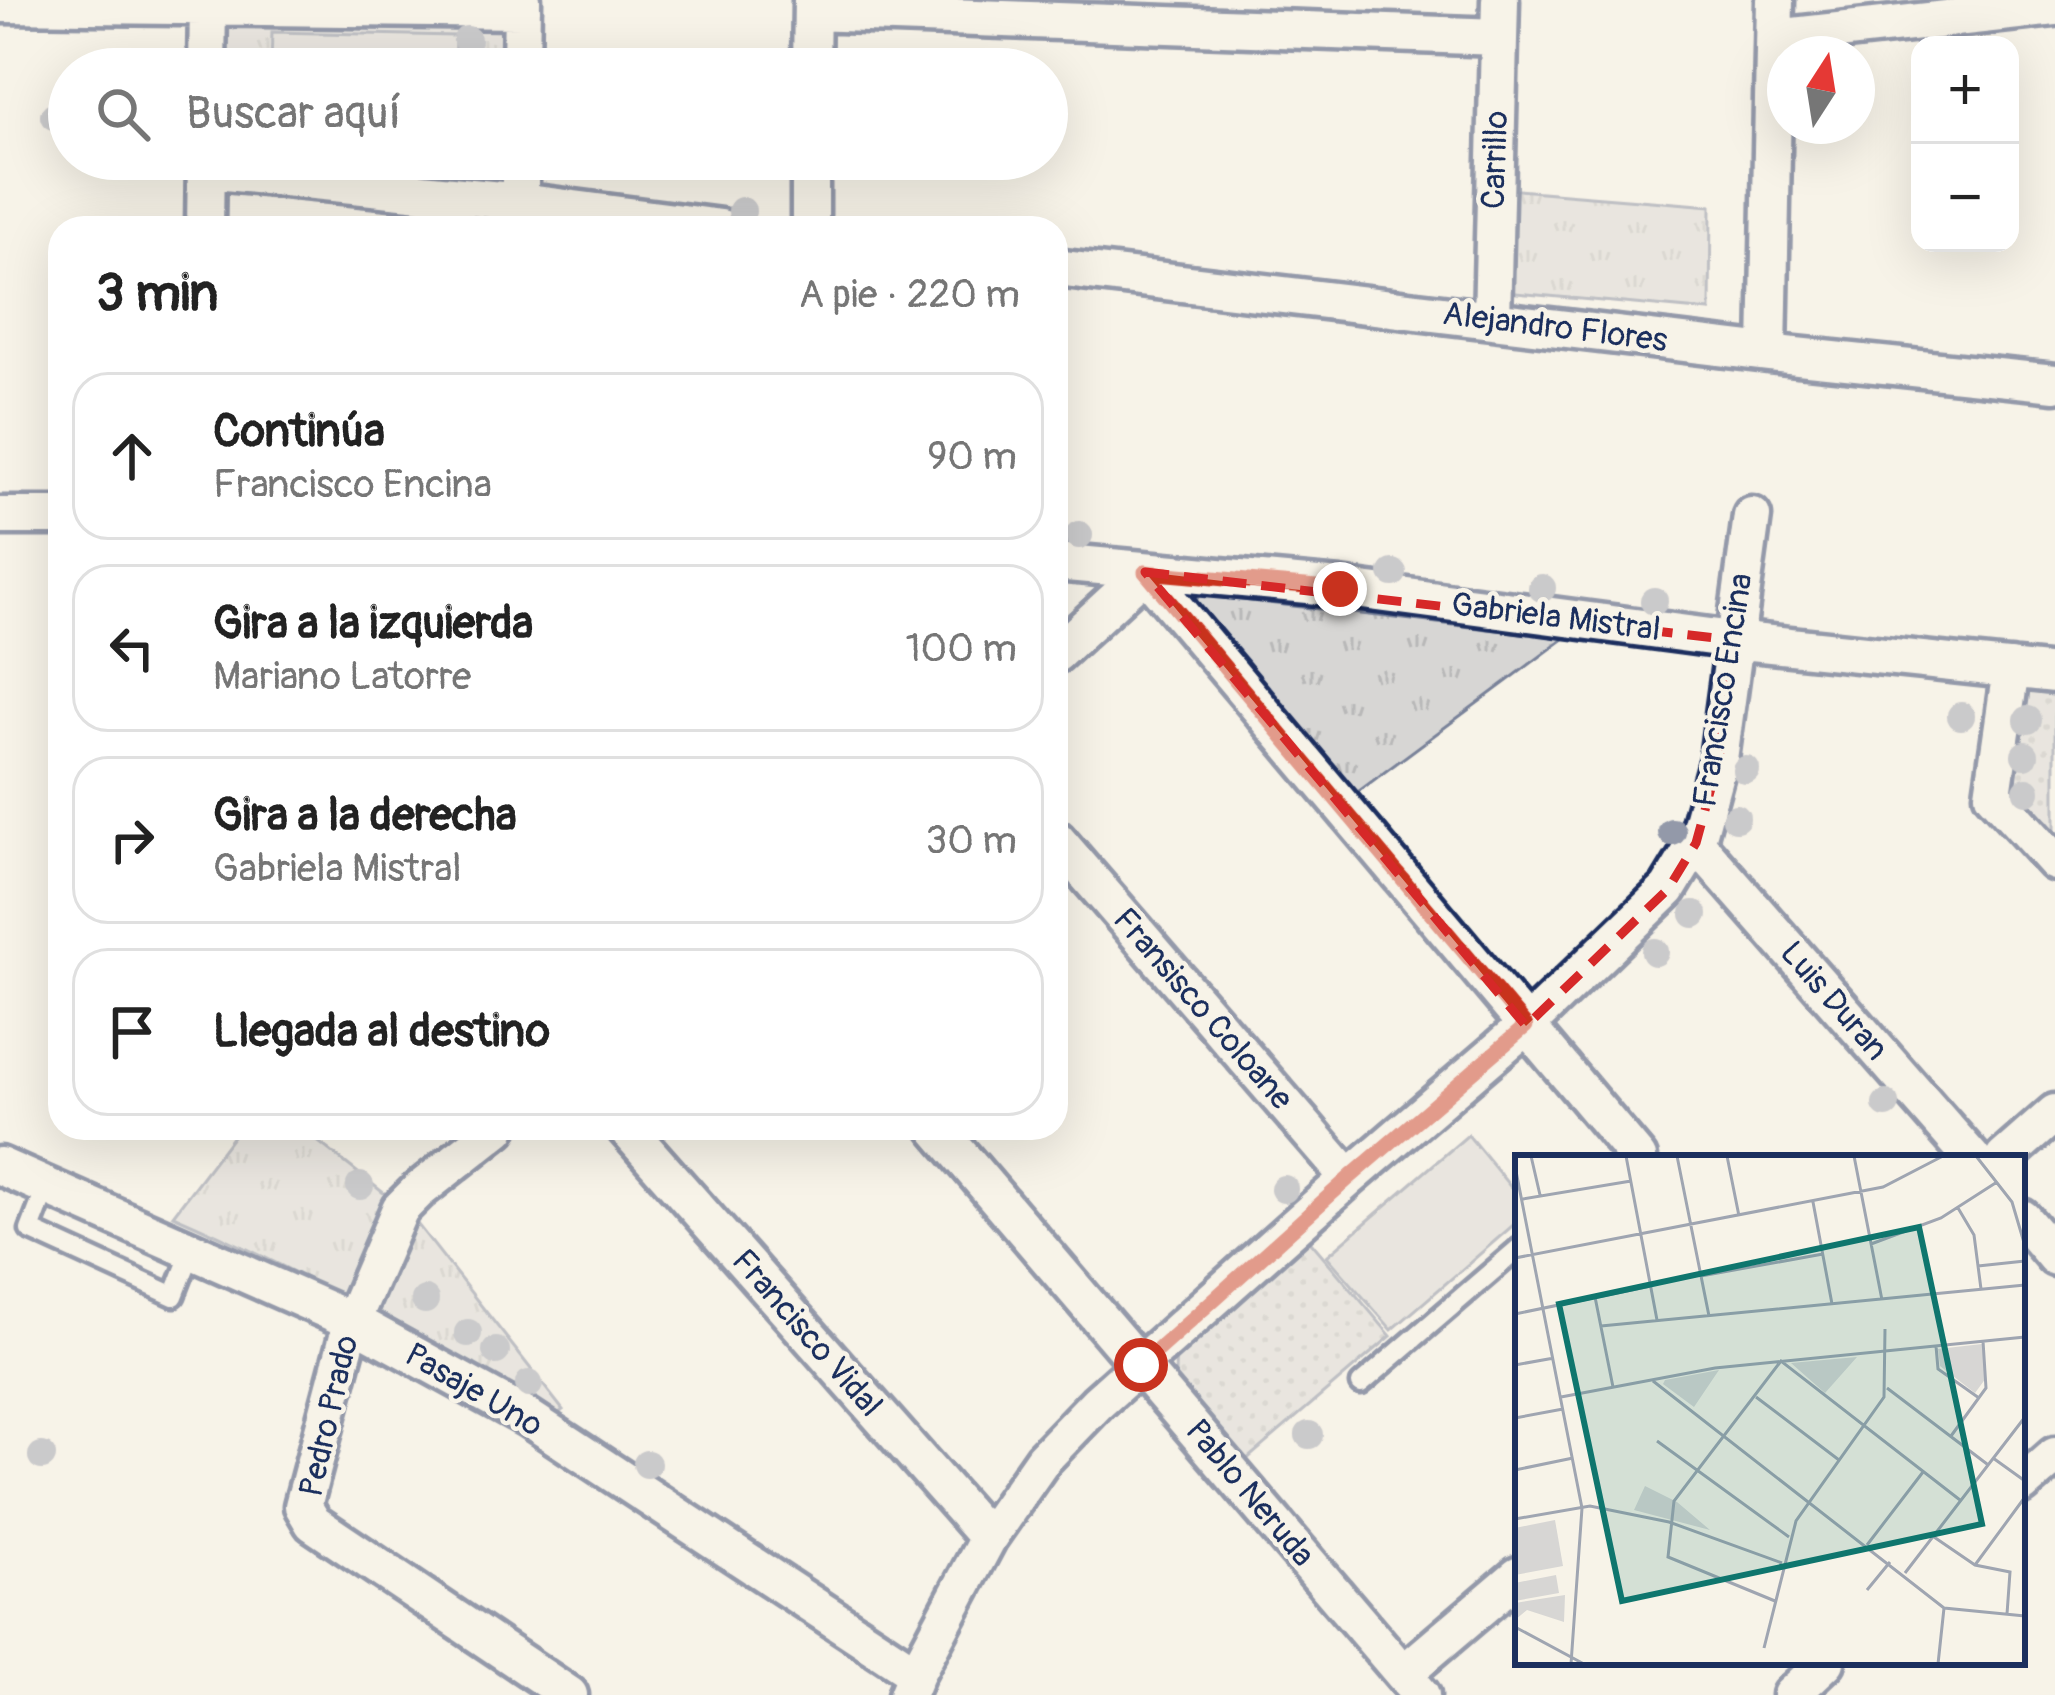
<!DOCTYPE html>
<html lang="es">
<meta charset="utf-8">
<style>
:root{--surface:#fff;--page:#f6f6f6;--text:#222;--muted:#767676;--line:#e0e0e0}
body{margin:0;font-family:Pangolin,sans-serif;background:var(--page);color:var(--text)}
.controls{position:absolute;right:36px;top:36px;display:grid;overflow:hidden;border-radius:24px;box-shadow:0 12px 48px #0002}
.controls button{width:108px;height:108px;display:grid;place-items:center;padding:0;border:0;border-bottom:3px solid var(--line);background:var(--surface);color:var(--text);font:60px sans-serif}
.compass{position:absolute;left:1767px;top:36px;width:108px;height:108px;border-radius:50%;background:var(--surface);box-shadow:0 12px 48px #0002;rotate:12deg}
.stop{position:absolute;width:36px;height:36px;margin:-27px;border:9px solid #c8321e;border-radius:50%;background:#fff}
.stop.end{background:#c8321e;border-color:#fff;box-shadow:0 3px 12px #0008}
.list{margin:0;padding:0;list-style:none}
h2{display:flex;justify-content:space-between;align-items:center;height:156px;margin:0;padding:0 48px;font-size:51px}
h2 small{font-size:39px;font-weight:400;color:var(--muted)}
.list li{display:grid;grid-template-columns:78px 1fr auto;gap:36px;align-items:center;box-sizing:border-box;height:168px;margin:0 24px 24px;padding:0 24px;border:3px solid var(--line);border-radius:36px}
.list b{display:block;font-size:45px;white-space:nowrap}
.list p{margin:0;font-size:39px;white-space:nowrap;color:var(--muted)}
.list em{font-size:39px;font-style:normal;color:var(--muted)}
.icon{flex:none;width:66px;height:66px;fill:none;stroke:currentColor;stroke-width:2;stroke-linecap:round;stroke-linejoin:round}
.map{position:relative;flex:none;width:2055px;height:1695px;overflow:hidden}
.search{position:absolute;background:var(--surface);box-shadow:0 12px 48px #0002;left:48px;top:48px;width:1020px;height:132px;display:flex;align-items:center;gap:30px;box-sizing:border-box;padding:0 42px;border-radius:66px;color:var(--muted);font-size:45px}
.panel{position:absolute;background:var(--surface);box-shadow:0 12px 48px #0002;left:48px;top:216px;width:1020px;height:924px;border-radius:36px}
.map>svg:first-child{display:block}
</style>
<div class="map">
<svg width="2055" height="1695" viewBox="0 0 2055 1695">
<defs>
<pattern id="grass-dots" width="8" height="8" patternUnits="userSpaceOnUse" patternTransform="scale(3)"><rect width="8" height="8" fill="#d7d6d4"/><path d="M2 2h.1M6 6h.1" fill="none" stroke="#b8b8b8" stroke-width="1.8" stroke-linecap="round"/></pattern>
<pattern id="park-tufts" width="24" height="20" patternUnits="userSpaceOnUse" patternTransform="scale(3)"><rect width="24" height="20" fill="#d7d6d4"/><path d="M3 7l-1-3M5 7V3M7 7l1-3M15 17l-1-3M17 17v-4M19 17l1-3" fill="none" stroke="#b8b8b8"/></pattern>
</defs>
<rect width="100%" height="100%" fill="#f7f3e8"/>
<filter id="ink" filterUnits="userSpaceOnUse"><feTurbulence type="fractalNoise" baseFrequency=".00833" numOctaves="2"/><feDisplacementMap in="SourceGraphic" scale="24" xChannelSelector="R" yChannelSelector="G"/><feConvolveMatrix kernelMatrix="1 2 1 2 8 2 1 2 1" color-interpolation-filters="sRGB"/></filter>
<g filter="url(#ink)">
<path fill="url(#grass-dots)" stroke="#798299" stroke-width="3" d="M 2019,685 L 2055,689 L 2055,838 L 2010,783 Z
M 1306,1236 L 1391,1336 L 1246,1460 L 1175,1374 L 1176,1345 Z"/>
<path fill="url(#park-tufts)" stroke="#798299" stroke-width="3" d="M 225,18 L 510,21 L 509,69 L 225,69 Z
M 245,159 L 507,159 L 506,179 Z
M 1506,189 L 1711,206 L 1710,311 L 1505,292 Z
M 1199,595 L 1565,638 L 1351,797 L 1190,612 Z
M 239,1128 L 301,1128 L 390,1198 L 414,1220 L 563,1410 L 555,1416 C 430,1345 305,1272 173,1215 Z"/>
<path fill="#d7d6d4" stroke="#798299" stroke-width="3" d="M 272,32 L 455,36 L 454,69 L 271,69 Z
M 1468,1135 L 1518,1196 L 1518,1221 L 1392,1330 L 1327,1256 Z"/>
<g fill="none" stroke-linecap="round" stroke-linejoin="round">
<defs>
<path id="lane" d="M 47,1186 L 30,1230 L 174,1296 L 192,1250
M 1361,1384 L 1518,1249"/>
<path id="street" d="M 0,4 L 522,10
M 812,12 L 1499,37
M 1775,38 L 2055,7
M 207,69 L 208,6
M 521,69 L 522,0
M 811,69 L 812,0
M 206,170 L 520,202 L 721,228
M 520,202 L 520,159
M 205,228 L 206,159
M 810,228 L 810,159
M 1056,268 L 1768,353 L 2055,383
M 1492,320 L 1500,0
M 1768,353 L 1775,0
M 0,516 L 60,516
M 1056,562 L 1340,588 L 1733,640 L 2055,674
M 1056,654 L 1145,572 L 1638,1158
M 2011,669 L 1993,794 L 2055,862
M 1056,839 L 1349,1178
M 1696,843 L 1972,1158
M 498,1128 L 418,1191 L 400,1209 L 352,1321 L 303,1506 L 313,1523 L 569,1695
M 626,1128 L 988,1538
M 937,1128 L 1421,1695
M 2004,1158 L 2055,1113
M 0,1166 L 352,1321 L 527,1417 L 916,1673
M 2022,1218 L 2055,1257
M 2022,1485 L 2055,1456
M 1403,1674 L 1518,1576
M 907,1695 L 916,1673 L 988,1538 L 1043,1459 L 1097,1403 L 1349,1178 L 1526,1026 L 1668,889 L 1696,843 L 1719,759 L 1752,516
M 1791,1695 L 1826,1662"/>
</defs>
<use href="#lane" stroke="#1b2f5e" stroke-width="27"/>
<use href="#street" stroke="#1b2f5e" stroke-width="45"/>
<use href="#lane" stroke="#f7f3e8" stroke-width="18"/>
<use href="#street" stroke="#f7f3e8" stroke-width="36"/>
</g>
<g fill="#9399a9">
<circle cx="467" cy="40" r="14"/>
<circle cx="54" cy="116" r="14"/>
<circle cx="742" cy="211" r="14"/>
<circle cx="1079" cy="535" r="14"/>
<circle cx="1393" cy="573" r="14"/>
<circle cx="1542" cy="588" r="14"/>
<circle cx="1654" cy="601" r="14"/>
<circle cx="1961" cy="716" r="14"/>
<circle cx="2028" cy="720" r="14"/>
<circle cx="2025" cy="755" r="14"/>
<circle cx="1746" cy="770" r="14"/>
<circle cx="2027" cy="791" r="14"/>
<circle cx="1736" cy="818" r="14"/>
<circle cx="1672" cy="832" r="14"/>
<circle cx="1694" cy="914" r="14"/>
<circle cx="1655" cy="952" r="14"/>
<circle cx="1886" cy="1104" r="14"/>
<circle cx="360" cy="1186" r="14"/>
<circle cx="1284" cy="1189" r="14"/>
<circle cx="425" cy="1300" r="14"/>
<circle cx="468" cy="1333" r="14"/>
<circle cx="496" cy="1351" r="14"/>
<circle cx="529" cy="1384" r="14"/>
<circle cx="1309" cy="1435" r="14"/>
<circle cx="42" cy="1456" r="14"/>
<circle cx="647" cy="1464" r="14"/>
</g>
</g>
<g fill="none" stroke-linecap="round" stroke-linejoin="round" filter="url(#ink)">
<path stroke="#c8321e" stroke-width="15" d="M 1141,1365 L 1349,1178 L 1526,1026 L 1145,572 L 1340,589"/>
</g>
<path d="M0 0H2055V1695H0ZM 1145,572 L 1733,640 L 1719,759 L 1696,843 L 1668,889 L 1526,1026 Z" fill="#f7f3e8" fill-opacity=".55" fill-rule="evenodd"/>
<path fill="none" stroke="#d62828" stroke-width="9" stroke-dasharray="24 15" stroke-linejoin="round" d="M 1145,572 L 1733,640 L 1719,759 L 1696,843 L 1668,889 L 1526,1026 Z"/>
<g text-anchor="middle" dominant-baseline="central" stroke-width="9" stroke-linejoin="round" paint-order="stroke">
<g font-size="33" fill="#1b2f5e" stroke="#f7f3e8">
<text transform="translate(1495 160) rotate(-88)">Carrillo</text>
<text transform="translate(1555 327) rotate(7)">Alejandro Flores</text>
<text transform="translate(1556 617) rotate(7)">Gabriela Mistral</text>
<text transform="translate(1723 690) rotate(-81)">Francisco Encina</text>
<text transform="translate(1834 1001) rotate(49)">Luis Duran</text>
<text transform="translate(1203 1009) rotate(49)">Fransisco Coloane</text>
<text transform="translate(807 1333) rotate(49)">Francisco Vidal</text>
<text transform="translate(474 1390) rotate(30)">Pasaje Uno</text>
<text transform="translate(329 1416) rotate(-77)">Pedro Prado</text>
<text transform="translate(1250 1493) rotate(50)">Pablo Neruda</text>
</g>
</g>
<g transform="translate(1515 1155)">
<rect width="510" height="510" fill="#f7f3e8"/>
<path d="M 467,189 L 471,223 L 460,238 L 425,211 L 423,194 ZM 41,420 L 44,438 L 0,446 L 0,428 Z" fill="#d7d6d4"/>
<path d="M 342,202 L 310,238 L 276,208 ZM 204,215 L 179,252 L 148,229 L 150,225 ZM 130,331 L 162,347 L 195,375 L 119,355 ZM 50,440 L 49,467 L 12,455 L 0,465 L 0,448 Z" fill="#d7d6d4"/>
<path d="M 40,365 L 48,411 L 0,420 L 0,373 Z" fill="#d7d6d4"/>
<path fill="none" stroke="#9fa5b1" stroke-width="3" d="M 16,1 L 25,40M 111,1 L 142,165M 162,1 L 194,161M 212,1 L 224,61M 339,1 L 367,145M 461,1 L 497,47 L 510,91M 0,11 L 67,353 L 56,509M 8,44 L 116,26M 298,47 L 317,149M 443,53 L 459,80 L 466,134M 356,89 L 426,63 L 482,27M 0,103 L 368,32 L 428,1M 463,111 L 510,106M 186,121 L 308,99M 80,142 L 98,232M 0,159 L 136,131M 86,171 L 510,130M 421,191 L 423,214 L 464,243M 0,210 L 39,203M 138,226 L 429,453 L 510,461M 372,233 L 472,309M 46,242 L 200,213 L 510,182M 241,242 L 324,305M 0,263 L 48,254M 436,281 L 471,233 L 468,186M 142,286 L 274,382M 478,303 L 510,326M 0,315 L 58,303M 0,364 L 75,351 L 154,367 L 267,408M 419,382 L 460,410 L 495,417 L 492,459M 352,390 L 408,317M 460,410 L 510,342M 390,418 L 510,262M 352,435 L 375,407M 260,446 L 153,402 L 159,346 L 266,206 L 445,345M 0,472 L 69,509M 249,493 L 281,366 L 369,242 L 370,174M 423,509 L 429,453"/>
<path fill="#0f766e" fill-opacity="0.15" stroke="#0f766e" stroke-width="6" d="M 404,72 L 467,369 L 107,446 L 44,149 Z"/>
<rect width="510" height="510" fill="none" stroke="#1b2f5e" stroke-width="6"/>
</g>
</svg>
<div class="controls">
<button>+</button>
<button>−</button>
</div>
<svg class="compass" viewBox="-18 -18 36 36"><path d="M0-13l5 13h-10z" fill="#e53935"/><path d="M0 13l5-13h-10z" fill="#767676"/></svg>
<div class="stop" style="left:1141px;top:1365px"></div>
<div class="stop end" style="left:1340px;top:589px"></div>
<div class="search"><svg class="icon" aria-label="search" viewBox="0 0 24 24"><circle cx="10" cy="10" r="6"/><path d="M15 15l6 6"/></svg>Buscar aquí</div>
<section class="panel">
<h2>3 min<small>A pie · 220 m</small></h2>
<ul class="list">
<li><svg class="icon" aria-label="ahead" viewBox="0 0 24 24"><path d="M12 20V5M6 11l6-6 6 6"/></svg><div><b>Continúa</b><p>Francisco Encina</p></div><em>90 m</em></li>
<li><svg class="icon" aria-label="left" viewBox="0 0 24 24"><path d="M17 20v-9H6M10 6l-5 5 5 5"/></svg><div><b>Gira a la izquierda</b><p>Mariano Latorre</p></div><em>100 m</em></li>
<li><svg class="icon" aria-label="right" viewBox="0 0 24 24"><path d="M7 20v-9h11M14 6l5 5-5 5"/></svg><div><b>Gira a la derecha</b><p>Gabriela Mistral</p></div><em>30 m</em></li>
<li><svg class="icon" aria-label="arrive" viewBox="0 0 24 24"><path d="M6 21V4h12l-3 4 3 4H6"/></svg><div><b>Llegada al destino</b></div></li>
</ul>
</section>
</div>
